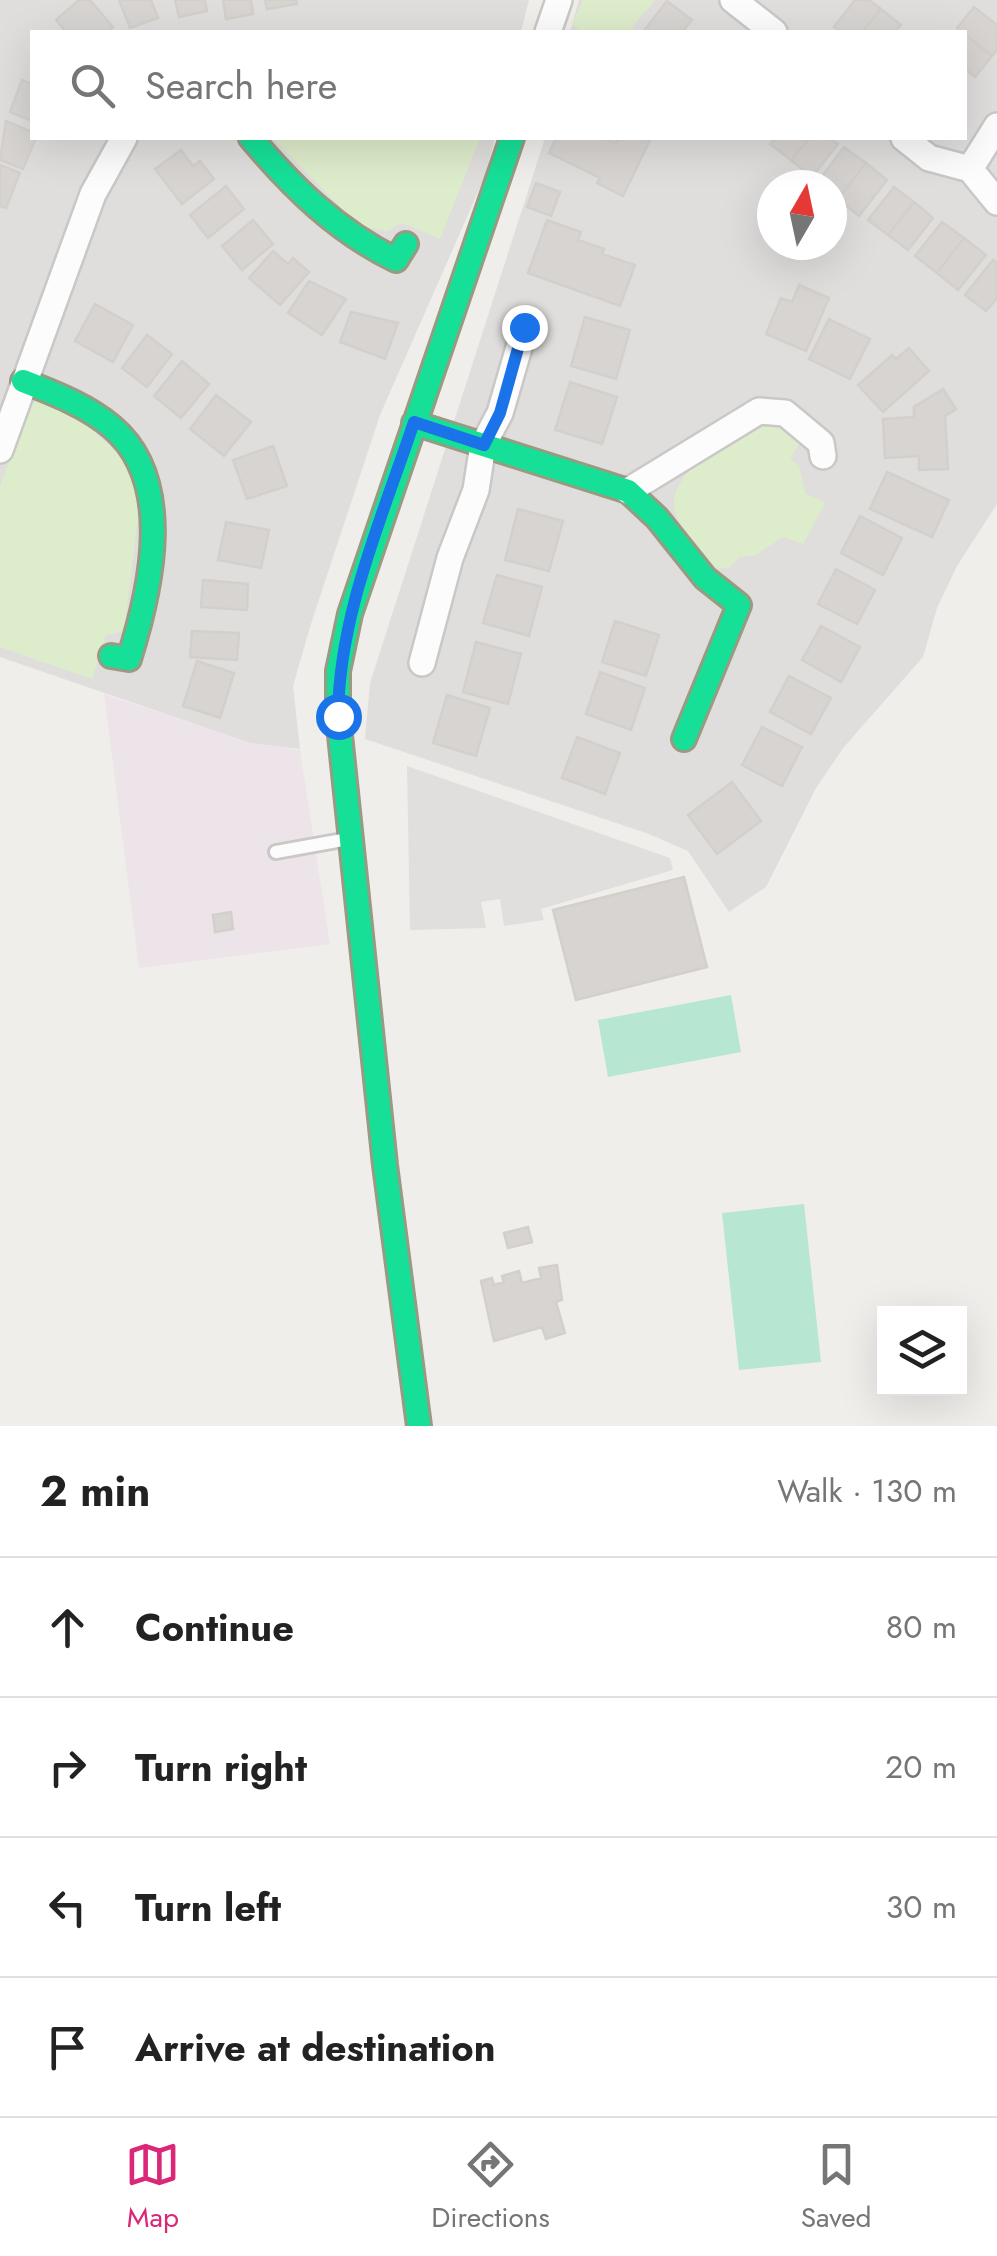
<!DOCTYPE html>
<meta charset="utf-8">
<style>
:root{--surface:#fff;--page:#f2f2f2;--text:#222;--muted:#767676;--line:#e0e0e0;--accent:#db2777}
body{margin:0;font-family:Jost,sans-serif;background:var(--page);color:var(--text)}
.controls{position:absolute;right:30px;bottom:30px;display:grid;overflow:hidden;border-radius:0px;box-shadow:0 10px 40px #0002}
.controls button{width:90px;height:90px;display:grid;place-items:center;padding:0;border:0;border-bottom:2px solid var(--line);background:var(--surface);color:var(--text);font:50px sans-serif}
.compass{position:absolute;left:757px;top:170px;width:90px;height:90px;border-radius:50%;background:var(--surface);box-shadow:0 10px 40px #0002;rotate:9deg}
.stop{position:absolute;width:30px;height:30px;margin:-22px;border:8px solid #1a73e8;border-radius:50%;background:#fff}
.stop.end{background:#1a73e8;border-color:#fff;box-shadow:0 2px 10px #0008}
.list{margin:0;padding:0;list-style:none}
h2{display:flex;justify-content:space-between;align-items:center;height:130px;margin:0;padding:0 40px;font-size:42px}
h2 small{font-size:32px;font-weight:400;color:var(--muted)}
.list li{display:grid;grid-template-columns:65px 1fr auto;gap:30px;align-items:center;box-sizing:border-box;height:140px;padding:0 40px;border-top:2px solid var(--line)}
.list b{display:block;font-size:38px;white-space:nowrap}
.list em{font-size:32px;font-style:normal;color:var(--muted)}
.icon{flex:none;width:55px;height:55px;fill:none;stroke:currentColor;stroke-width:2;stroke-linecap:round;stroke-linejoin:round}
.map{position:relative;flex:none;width:997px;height:1426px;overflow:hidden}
.search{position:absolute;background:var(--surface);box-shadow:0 10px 40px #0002;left:30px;right:30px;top:30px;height:110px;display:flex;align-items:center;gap:25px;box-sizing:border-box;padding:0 35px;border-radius:0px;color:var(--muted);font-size:38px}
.sheet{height:690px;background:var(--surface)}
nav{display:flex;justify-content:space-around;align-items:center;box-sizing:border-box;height:140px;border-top:2px solid var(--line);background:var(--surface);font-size:28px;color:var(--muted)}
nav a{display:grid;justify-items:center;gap:5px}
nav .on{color:var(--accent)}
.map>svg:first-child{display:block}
</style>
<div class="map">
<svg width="997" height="1426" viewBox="0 0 997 1426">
<rect width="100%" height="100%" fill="#f0eeeb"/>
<path fill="#dfdedc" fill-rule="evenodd" d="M 0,0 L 529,0 L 521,32 L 32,32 L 32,138 L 495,138 L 485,176 L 380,415 L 310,627 L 293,686 L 300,749 L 250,743 L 0,657 Z
M 579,0 L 997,0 L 997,504 L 957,566 L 937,608 L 923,657 L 844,747 L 816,788 L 766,887 L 729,912 L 688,851 L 649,834 L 365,739 L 370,683 L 545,138 L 964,138 L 964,32 L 570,32 ZM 772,185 L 832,185 L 832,245 L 772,245 Z"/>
<path fill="#ede4e9" d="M 104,694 L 250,743 L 300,750 L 330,944 L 139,968 Z"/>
<path fill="#ddeccb" d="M 583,0 L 655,0 L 628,32 L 582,32 L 572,24 Z
M 273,138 L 480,138 L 440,239 L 403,223 L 387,231 L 358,225 Z
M 42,398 L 59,401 L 120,455 L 141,493 L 124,631 L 106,635 L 92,679 L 0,647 L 0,487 L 29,405 Z
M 776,422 L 791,427 L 801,441 L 790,459 L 799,466 L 805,493 L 825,503 L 803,544 L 783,537 L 754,556 L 740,557 L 730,567 L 717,569 C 704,552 675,527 674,505 C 671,469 745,423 776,422 Z"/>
<path fill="#b7e6d2" d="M 731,995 L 741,1052 L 608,1077 L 598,1020 Z
M 804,1204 L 821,1362 L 739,1370 L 722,1213 Z"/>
<path fill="#e0dfde" d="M 407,766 L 670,858 L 673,870 L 541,909 L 544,920 L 504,926 L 500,899 L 481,902 L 486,928 L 410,930 Z"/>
<path fill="#d7d4d2" stroke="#d3d0cc" stroke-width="2.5" d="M 79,0 L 90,0 L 113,27 L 107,32 L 66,32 L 56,20 Z
M 119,0 L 151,0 L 158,18 L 130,28 Z
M 175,0 L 205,0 L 207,11 L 179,17 Z
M 223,0 L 251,0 L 253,14 L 226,19 Z
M 265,0 L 296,0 L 297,4 L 267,9 Z
M 855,0 L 869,0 L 881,9 L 862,32 L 842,32 L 834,27 Z
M 667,1 L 692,20 L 682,32 L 643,32 Z
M 974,7 L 997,25 L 997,50 L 992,56 L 957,28 Z
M 881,9 L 901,25 L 895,32 L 862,32 Z
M 964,33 L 992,56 L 975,77 L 964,68 Z
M 22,80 L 32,84 L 32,121 L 10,112 Z
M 6,121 L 32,132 L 36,138 L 23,169 L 0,160 Z
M 556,138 L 603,138 L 616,143 L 618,138 L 651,138 L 623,196 L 597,183 L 600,178 L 549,153 Z
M 775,138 L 809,138 L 791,160 L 770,144 Z
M 809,138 L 829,138 L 838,144 L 812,177 L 791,160 Z
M 844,147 L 866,163 L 838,199 L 832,194 L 832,185 L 817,183 Z
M 181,150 L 193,166 L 200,161 L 214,179 L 182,204 L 155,169 Z
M 866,163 L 887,180 L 859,216 L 838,199 Z
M 0,165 L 20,173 L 6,208 L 0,206 Z
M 536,183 L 560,192 L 551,216 L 527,207 Z
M 226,186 L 244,209 L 208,238 L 190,215 Z
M 894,187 L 914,202 L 888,235 L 868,220 Z
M 914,202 L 933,218 L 908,250 L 888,235 Z
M 253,220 L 273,244 L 242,270 L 222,246 Z
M 547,220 L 581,232 L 578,240 L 604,249 L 602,254 L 635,265 L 620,306 L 528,273 Z
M 942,222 L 964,238 L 937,273 L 915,256 Z
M 964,238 L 986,255 L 958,290 L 937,273 Z
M 273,251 L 288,264 L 293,258 L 309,272 L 280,305 L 249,278 Z
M 993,260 L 997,263 L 997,298 L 986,311 L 965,295 Z
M 309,281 L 346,299 L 322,335 L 288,313 Z
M 799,285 L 829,298 L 806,351 L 766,334 L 781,298 L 792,302 Z
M 95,304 L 133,325 L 113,362 L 75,341 Z
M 351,312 L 398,323 L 385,359 L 340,342 Z
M 585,317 L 630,330 L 616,379 L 571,366 Z
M 829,319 L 870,339 L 850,379 L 809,359 Z
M 147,335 L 172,354 L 147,387 L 122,368 Z
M 909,348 L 929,371 L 883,412 L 858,385 L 892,355 L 896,359 Z
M 182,361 L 209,384 L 181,418 L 154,396 Z
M 570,382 L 617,397 L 602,444 L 555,430 Z
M 943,389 L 956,409 L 945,416 L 948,469 L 919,470 L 919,456 L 885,458 L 883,419 L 914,417 L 914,407 Z
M 216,395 L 251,422 L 224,456 L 190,429 Z
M 273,446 L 287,486 L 247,499 L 233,460 Z
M 887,472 L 949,500 L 932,537 L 870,509 Z
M 518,509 L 563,521 L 549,571 L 505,560 Z
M 860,516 L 902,538 L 883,575 L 841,553 Z
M 226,522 L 269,530 L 261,568 L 218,560 Z
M 836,569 L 875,590 L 857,624 L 818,604 Z
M 497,575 L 542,587 L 529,636 L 483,623 Z
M 203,580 L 248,584 L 247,610 L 201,607 Z
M 615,621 L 659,635 L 646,676 L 602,662 Z
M 821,626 L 860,647 L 841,682 L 802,660 Z
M 192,631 L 239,633 L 237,660 L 190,657 Z
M 476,642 L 521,654 L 508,704 L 463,692 Z
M 197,661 L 234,673 L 220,718 L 183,706 Z
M 600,672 L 645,688 L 631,730 L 586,714 Z
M 789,676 L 831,698 L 811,734 L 770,712 Z
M 447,695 L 490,708 L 476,756 L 433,743 Z
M 762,727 L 802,747 L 782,786 L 742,765 Z
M 577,737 L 620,753 L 605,794 L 562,778 Z
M 732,782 L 761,821 L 717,854 L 688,815 Z
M 684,877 L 707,967 L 576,1000 L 553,910 Z
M 231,912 L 233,929 L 215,932 L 213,915 Z
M 528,1227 L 532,1242 L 508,1248 L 504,1233 Z
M 557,1265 L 562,1300 L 556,1302 L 565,1333 L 546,1339 L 542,1327 L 494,1341 L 481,1281 L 492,1278 L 494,1285 L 504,1282 L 502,1276 L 519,1271 L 522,1283 L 541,1278 L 539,1268 Z"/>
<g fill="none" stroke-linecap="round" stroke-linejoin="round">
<defs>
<path id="lane" d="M 276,852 L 348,839"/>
<path id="street" d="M 733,0 L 774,32
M 548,32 L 559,0
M 904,138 L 929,158 L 970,169 L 997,202
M 970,169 L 997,126
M 0,450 L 93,194 L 124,138
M 628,491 L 759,411 L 785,413 L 821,443 L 823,456
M 422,663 L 450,558 L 476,490 L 483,445 L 500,413 L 525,327"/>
<path id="fast" d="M 251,138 C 293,188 337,231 396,260 L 406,244
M 23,381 C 53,393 86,405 112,427 C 176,481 151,589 129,659 L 111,656
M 414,423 L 628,491 L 657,518 L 705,578 L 739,605 L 684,739
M 419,1426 L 385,1165 L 338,716 L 338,671 L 350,614 L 512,138"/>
</defs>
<use href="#lane" stroke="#c9c8c7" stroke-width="18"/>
<use href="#street" stroke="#c9c8c7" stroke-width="30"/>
<use href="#fast" stroke="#999a82" stroke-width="28"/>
<use href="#lane" stroke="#fdfcfc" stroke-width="12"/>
<use href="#street" stroke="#fdfcfc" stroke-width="25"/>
<use href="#fast" stroke="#16e098" stroke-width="22"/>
</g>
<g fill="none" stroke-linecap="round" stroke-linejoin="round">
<path stroke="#1a73e8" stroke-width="12" d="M 338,716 C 339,614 382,518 414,422 L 484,445 L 500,413 L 524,327"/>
</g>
</svg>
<div class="controls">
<button><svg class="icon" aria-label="layers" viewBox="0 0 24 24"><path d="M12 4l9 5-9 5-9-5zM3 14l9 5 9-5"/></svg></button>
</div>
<svg class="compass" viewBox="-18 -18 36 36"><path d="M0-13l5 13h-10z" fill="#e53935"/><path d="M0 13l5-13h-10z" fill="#767676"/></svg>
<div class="stop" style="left:338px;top:716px"></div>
<div class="stop end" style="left:524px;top:327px"></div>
<div class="search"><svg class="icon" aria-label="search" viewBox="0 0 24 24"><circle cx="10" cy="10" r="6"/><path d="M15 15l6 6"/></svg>Search here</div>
</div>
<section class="sheet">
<h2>2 min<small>Walk · 130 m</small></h2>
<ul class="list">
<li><svg class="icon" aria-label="ahead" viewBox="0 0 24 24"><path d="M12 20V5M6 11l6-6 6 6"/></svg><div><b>Continue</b></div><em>80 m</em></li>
<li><svg class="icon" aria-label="right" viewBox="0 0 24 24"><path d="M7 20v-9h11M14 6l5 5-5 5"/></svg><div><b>Turn right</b></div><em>20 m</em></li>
<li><svg class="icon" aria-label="left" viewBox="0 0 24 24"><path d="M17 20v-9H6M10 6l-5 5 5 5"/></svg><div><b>Turn left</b></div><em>30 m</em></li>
<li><svg class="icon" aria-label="arrive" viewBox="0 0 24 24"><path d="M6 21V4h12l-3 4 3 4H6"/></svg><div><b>Arrive at destination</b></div></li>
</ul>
</section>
<nav>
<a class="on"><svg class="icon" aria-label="map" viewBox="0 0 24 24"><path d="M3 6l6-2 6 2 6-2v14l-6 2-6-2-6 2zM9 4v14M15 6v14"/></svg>Map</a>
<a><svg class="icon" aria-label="directions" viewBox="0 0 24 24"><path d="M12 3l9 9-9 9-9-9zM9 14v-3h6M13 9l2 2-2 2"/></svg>Directions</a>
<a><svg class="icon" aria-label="saved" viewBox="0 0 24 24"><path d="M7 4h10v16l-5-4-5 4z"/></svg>Saved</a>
</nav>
